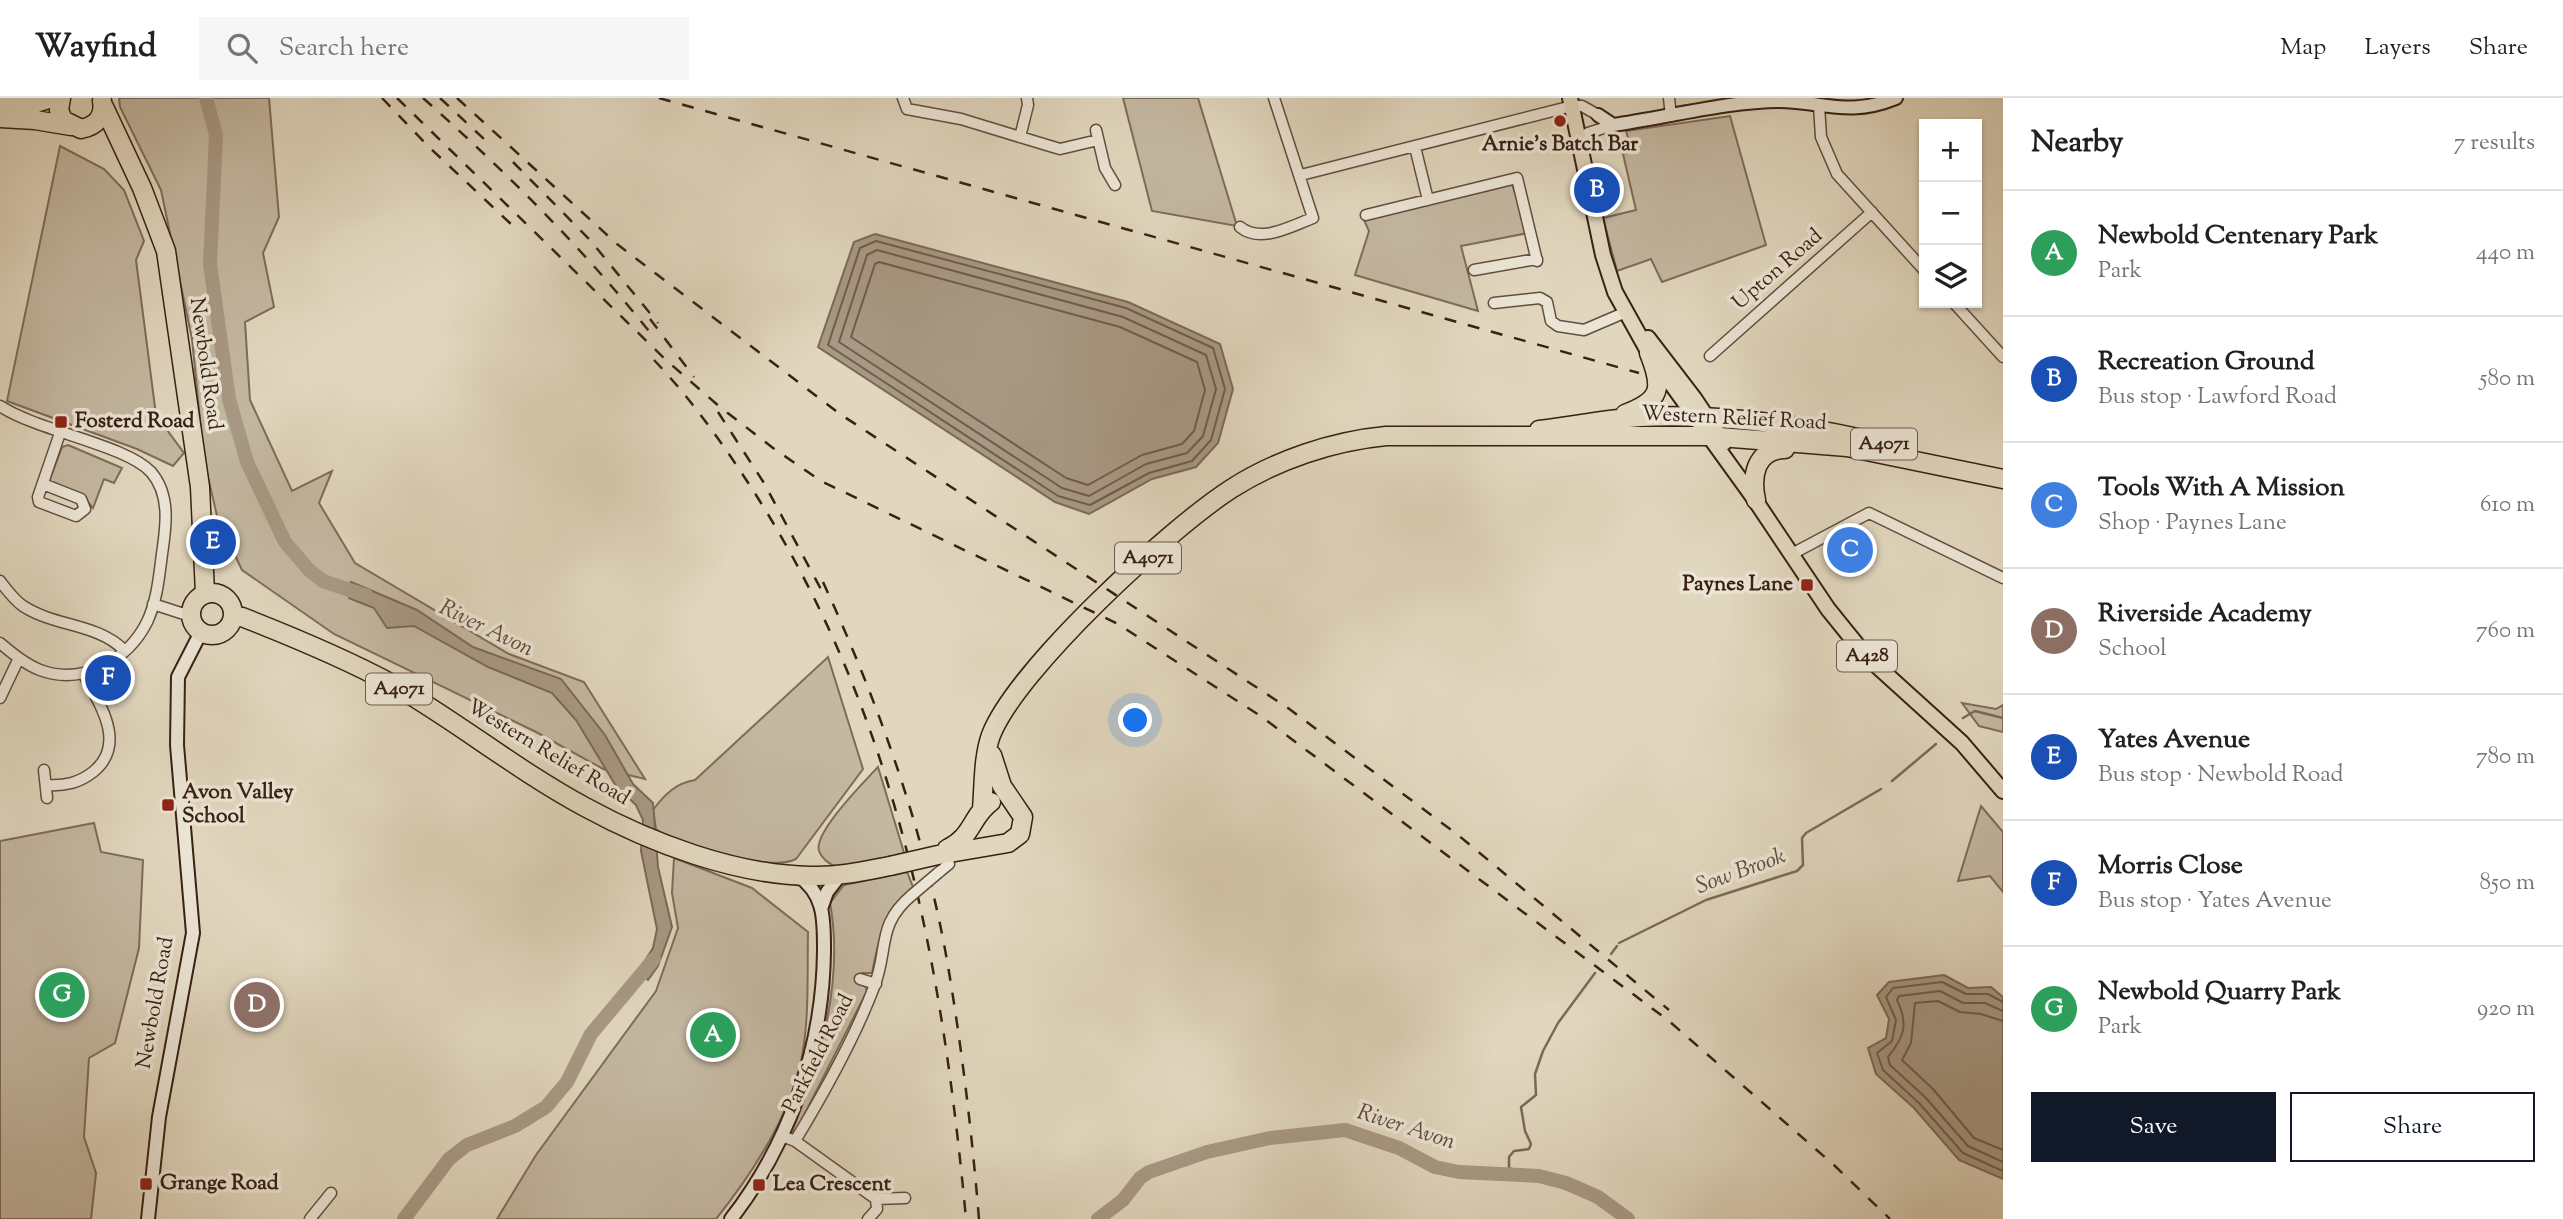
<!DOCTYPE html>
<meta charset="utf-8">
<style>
:root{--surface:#fff;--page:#f6f6f6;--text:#202124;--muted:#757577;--line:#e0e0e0;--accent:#111827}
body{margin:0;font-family:"Sorts Mill Goudy",serif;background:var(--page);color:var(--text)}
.controls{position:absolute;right:21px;top:21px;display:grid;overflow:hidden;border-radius:0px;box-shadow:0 2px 5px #0004}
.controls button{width:63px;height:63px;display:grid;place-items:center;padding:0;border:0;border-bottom:2px solid var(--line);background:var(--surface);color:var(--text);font:35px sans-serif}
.you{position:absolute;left:1136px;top:623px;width:24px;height:24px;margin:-18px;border:5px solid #fff;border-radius:50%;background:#1a73e8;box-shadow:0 0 0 10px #1a73e833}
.badge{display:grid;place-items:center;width:46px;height:46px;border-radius:50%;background:var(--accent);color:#fff;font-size:23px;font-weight:700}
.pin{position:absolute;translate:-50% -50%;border:4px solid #fff;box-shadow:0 2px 7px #0006}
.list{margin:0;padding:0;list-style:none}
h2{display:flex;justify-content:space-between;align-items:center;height:91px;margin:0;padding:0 28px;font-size:30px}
h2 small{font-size:23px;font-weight:400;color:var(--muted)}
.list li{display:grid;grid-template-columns:46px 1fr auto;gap:21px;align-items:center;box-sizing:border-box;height:126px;padding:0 28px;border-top:2px solid var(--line)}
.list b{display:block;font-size:26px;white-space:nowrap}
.list p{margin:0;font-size:23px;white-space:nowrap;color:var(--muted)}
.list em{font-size:23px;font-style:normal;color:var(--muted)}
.actions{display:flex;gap:14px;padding:21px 28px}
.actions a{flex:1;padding:16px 0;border:2px solid var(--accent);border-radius:0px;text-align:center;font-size:24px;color:var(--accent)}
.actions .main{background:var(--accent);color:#fff}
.icon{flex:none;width:38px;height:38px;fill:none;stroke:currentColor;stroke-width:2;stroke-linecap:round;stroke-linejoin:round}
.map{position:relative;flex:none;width:2003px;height:1121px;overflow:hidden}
header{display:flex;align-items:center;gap:42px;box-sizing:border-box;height:98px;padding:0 35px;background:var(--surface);border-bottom:2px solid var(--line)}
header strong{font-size:33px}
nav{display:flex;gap:38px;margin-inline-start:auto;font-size:24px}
.search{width:490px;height:63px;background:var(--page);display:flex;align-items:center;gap:18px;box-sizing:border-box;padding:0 24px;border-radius:0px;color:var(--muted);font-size:26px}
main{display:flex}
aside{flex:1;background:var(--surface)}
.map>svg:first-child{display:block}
</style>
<header>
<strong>Wayfind</strong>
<div class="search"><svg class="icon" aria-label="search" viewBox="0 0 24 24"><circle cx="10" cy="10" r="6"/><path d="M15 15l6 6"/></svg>Search here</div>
<nav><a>Map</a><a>Layers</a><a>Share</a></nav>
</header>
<main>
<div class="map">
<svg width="2003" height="1121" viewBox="0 0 2003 1121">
<rect width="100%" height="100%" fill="#e1d7be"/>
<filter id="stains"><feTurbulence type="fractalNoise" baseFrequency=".00286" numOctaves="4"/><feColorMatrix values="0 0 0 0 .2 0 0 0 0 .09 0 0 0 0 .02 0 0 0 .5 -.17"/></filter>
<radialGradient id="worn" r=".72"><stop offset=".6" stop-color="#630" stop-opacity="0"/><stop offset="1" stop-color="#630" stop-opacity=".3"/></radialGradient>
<path fill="#c4b8a1" stroke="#7e6c5a" stroke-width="2" d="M 119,0 L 269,0 L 279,119 L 263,155 L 274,209 L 245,224 L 250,302 L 292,393 L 332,373 L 319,405 L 355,465 L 509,556 L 584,584 L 645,681 L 603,671 L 536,634 L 334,536 L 242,472 L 218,422 L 204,362 L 192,241 L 161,92 L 120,9 Z
M 1123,0 L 1198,0 L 1237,128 L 1152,113 Z
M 1730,18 L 1766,147 L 1662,184 L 1651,161 L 1617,173 L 1603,120 L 1636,112 L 1623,56 L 1632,53 L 1626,33 Z
M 60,48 L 104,71 L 124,92 L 144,143 L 136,162 L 156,317 L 184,355 L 173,368 L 137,351 L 7,303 Z
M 1512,86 L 1528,135 L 1461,148 L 1478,213 L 1355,177 L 1369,133 L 1364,122 Z
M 68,347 L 122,370 L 114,385 L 104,381 L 93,410 L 82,397 L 52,386 L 50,381 L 62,349 Z
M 828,559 L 863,671 L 796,761 C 768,775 697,747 665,739 L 656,731 L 653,712 C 664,697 676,685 695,682 Z
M 1962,605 L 1996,611 L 2003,607 L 2003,634 L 1979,628 Z
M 878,669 L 905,758 L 839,771 C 831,766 822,762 819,753 C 813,735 865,683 878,669 Z
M 1981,708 L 2003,734 L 2003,794 L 1990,778 L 1958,783 Z
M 94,725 L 101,754 L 143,762 L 139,850 L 115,945 L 89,960 L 84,1039 L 96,1075 L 91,1121 L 0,1121 L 0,743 Z
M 674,760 L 752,790 L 808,834 C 807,880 810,928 799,972 C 786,1024 749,1080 716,1121 L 497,1121 L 536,1057 L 656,893 L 678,830 L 672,795 Z
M 907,774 L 913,789 C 883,818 880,835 872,875 L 862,875 L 859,883 L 865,887 L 867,893 L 795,1035 L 792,1033 C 821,962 844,881 830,805 L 844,787 Z"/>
<path fill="#a89984" stroke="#7b6957" stroke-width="2" d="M 875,136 L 1128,204 L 1220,246 L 1233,291 L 1218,345 L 1196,369 L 1152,381 L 1089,416 L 1055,404 L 818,249 L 854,144 Z
M 351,484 L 417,512 L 473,549 L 561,581 L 605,637 L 633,686 L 653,705 L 658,769 L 672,829 L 658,868 L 648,882 L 639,872 L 653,850 L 657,831 L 641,753 L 643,722 L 636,707 L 616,688 L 576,622 L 552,595 L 488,569 L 414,528 L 387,530 L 374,510 L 349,500 Z
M 1944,877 L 1968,890 L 1991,889 L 2003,899 L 2003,1081 L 1959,1062 L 1914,1010 L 1876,976 L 1868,950 L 1886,940 L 1889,921 L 1877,897 L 1889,884 Z"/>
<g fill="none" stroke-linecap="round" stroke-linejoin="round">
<path stroke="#705c4c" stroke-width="2" d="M 876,143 L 1126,210 L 1213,250 L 1225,291 L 1211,342 L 1192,363 L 1149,375 L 1090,407 L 1058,398 L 828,247 L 860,150 Z
M 877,152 L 1123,219 L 1206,257 L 1216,291 L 1203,338 L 1187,355 L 1146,366 L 1089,398 L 1062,390 L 839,244 L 867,157 Z
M 879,164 L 1120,229 L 1197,264 L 1205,292 L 1194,333 L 1182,346 L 1142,357 L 1088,387 L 1066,380 L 851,239 L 875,166 Z
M 2003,904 L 1988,896 L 1966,896 L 1942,884 L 1893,890 L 1886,899 L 1896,922 L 1892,943 L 1877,955 L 1883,972 L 1919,1005 L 1963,1055 L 2003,1073
M 2003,913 L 1985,905 L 1963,905 L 1940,893 L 1899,898 L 1897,902 C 1909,927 1904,939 1888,959 L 1890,967 L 1925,999 L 1968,1048 L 2003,1064
M 2003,923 L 1981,916 L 1960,914 L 1938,903 L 1915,905 L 1911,945 L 1902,962 L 1933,991 L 1974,1040 L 2003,1052"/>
<path stroke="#7b6957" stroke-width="2.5" d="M 1963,620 L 1975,613 L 2003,620
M 1892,683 L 1936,646
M 1619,845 L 1706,802 L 1797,773 L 1803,767 L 1802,740 L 1806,735 L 1881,691
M 1611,856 L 1617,848
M 1517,1078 L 1509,1069 L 1509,1059 L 1514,1053 L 1529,1051 L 1531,1046 L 1525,1033 L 1521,1009 L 1536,997 L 1535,976 L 1543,953 L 1558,925 L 1595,875"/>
<path stroke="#a89984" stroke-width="14" d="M 206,0 L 216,37 L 210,166 L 229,301 L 247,364 L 285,444 L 309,472 L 323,483 L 367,498
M 404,1121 L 449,1061 L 467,1047 L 515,1028 L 546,1009 L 567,984 L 591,936 L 654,861
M 1098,1121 L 1123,1102 L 1140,1080 L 1149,1074 L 1207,1054 L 1270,1040 L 1345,1032 L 1399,1050 L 1435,1069 L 1459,1074 L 1539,1078 L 1566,1085 L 1598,1099 L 1628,1121"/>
<defs>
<path id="street" d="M 903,0 L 907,11 L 961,21 L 1020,39
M 1027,0 L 1028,7 L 1020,39 L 1060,51 L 1098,42
M 1669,0 L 1671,18
M 1819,8 L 1821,39 L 1837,76 L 1924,172
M 1096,32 L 1105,70 L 1115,87
M 1577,45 L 1588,35 L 1613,27
M 1415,49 L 1428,102
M 1301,77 L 1572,8 L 1582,8 L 1598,17
M 1366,117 L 1517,80 L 1537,163
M 1240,129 C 1261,146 1291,128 1313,120 L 1274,0
M 1474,172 L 1537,161
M 1494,205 L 1540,200 L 1547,204 L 1551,223 L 1558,228 L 1584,232 L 1626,214
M 1954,205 L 2003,259
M 1710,258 L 1872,114
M 0,308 C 38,333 126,347 151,374 C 171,397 166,429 162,456 C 159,479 157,503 147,524 C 128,562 82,588 40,572 C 25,566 12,555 0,545
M 43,386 L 81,401 L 85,411 L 76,418 L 39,404 L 38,399 L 60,335
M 1790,457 L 1869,415 L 2003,480
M 0,483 C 7,492 14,502 23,508 C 55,529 97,525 124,552
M 153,506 L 190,518
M 0,600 L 19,560
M 44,672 L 47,700
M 47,687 C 65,688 79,685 93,674 C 128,646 99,605 83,575
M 938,775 L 949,766
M 860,881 L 876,886
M 782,1038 L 795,1043 L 876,1101 L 877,1111 L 868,1121
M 795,1043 C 824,995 854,942 874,889 C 889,851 876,827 912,797
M 876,1101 L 905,1100
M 310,1121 L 331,1095"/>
<path id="secondary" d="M 1598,17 L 1613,27 C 1663,20 1730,3 1779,3 C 1825,4 1849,19 1896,0
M 821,811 L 827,794 L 841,776
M 148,1121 L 159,1019 L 193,835 L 177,647 L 178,579 L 201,534
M 731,1121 C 790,1045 823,949 824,853 C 824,821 825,796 797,777"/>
<path id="primary" d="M 1570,0 L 1603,157 L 1615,194 L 1649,255 L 1753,399 L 1828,511 L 1866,558 L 1962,645 L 2003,693
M 1648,240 L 1694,300 L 1724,345"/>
<path id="highway" d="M 61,0 L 59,12 L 63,22 L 81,31 C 96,28 105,19 102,3
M 0,6 L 36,5 L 52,0
M 104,9 L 142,90 L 166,153 L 200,389 L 205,495
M 0,20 L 35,22 L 71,28
M 1625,316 C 1662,302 1663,290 1649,255
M 1539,332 C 1573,328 1606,321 1640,319 C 1713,315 1787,325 1858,340
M 1756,402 C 1751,379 1755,351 1785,351
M191 516a21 21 0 1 1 42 0a21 21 0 1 1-42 0Z
M 233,518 L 242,519 C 293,539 344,560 392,586 C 458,624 518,673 585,709 C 651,745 735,777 811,778 C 838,779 864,773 890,768
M 982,711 C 984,688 983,659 991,637 C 1017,571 1169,431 1231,391 C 1276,362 1333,343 1386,338 L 1707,338 L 1847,349 L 2003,381
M 947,751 C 973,739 971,718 991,704
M 938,757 L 1008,745 L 1020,736 L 1023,719 L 1002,688 L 992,657"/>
</defs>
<use href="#street" stroke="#624e3e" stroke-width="13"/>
<use href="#secondary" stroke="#382014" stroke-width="16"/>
<use href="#primary" stroke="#382014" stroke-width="18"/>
<use href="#highway" stroke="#382014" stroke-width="21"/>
<use href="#street" stroke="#ece5d5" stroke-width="10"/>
<use href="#secondary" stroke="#ece5d5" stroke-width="12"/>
<use href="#primary" stroke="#e1d7be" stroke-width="14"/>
<use href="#highway" stroke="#e1d7be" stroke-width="18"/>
<path stroke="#382014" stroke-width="2.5" stroke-dasharray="12 12" stroke-linecap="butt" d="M 382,0 L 429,49 L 512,127
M 397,0 L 666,262 L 720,309 L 773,350 L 821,383 L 1118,526 L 1262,619 L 1669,923 L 1835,1068 L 1890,1121
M 423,0 C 506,74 583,150 652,237
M 440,0 L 484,41
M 457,0 L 617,146 L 840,316 L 1288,610 L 1458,737 L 1669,912
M 659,0 L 1639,275
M 513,64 L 590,142 L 658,225
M 650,221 L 694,279
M 654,262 C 693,303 726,350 756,397 C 897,619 942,863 966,1121
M 718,314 L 764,385 L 823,495
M 823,484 C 879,606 925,735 948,868 C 962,951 972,1036 979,1121"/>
<defs>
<path id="street-bridge" d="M 912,797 L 938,775"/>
<path id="highway-bridge" d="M 890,768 L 938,757"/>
</defs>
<use href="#street-bridge" stroke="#624e3e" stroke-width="13" stroke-linecap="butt"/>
<use href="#highway-bridge" stroke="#382014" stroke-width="21" stroke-linecap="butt"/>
<use href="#street-bridge" stroke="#ece5d5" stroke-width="10"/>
<use href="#highway-bridge" stroke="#e1d7be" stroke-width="18"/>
</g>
<g fill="#8f2418" stroke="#ece5d5" stroke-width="2.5">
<circle cx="1560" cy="23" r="7"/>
<rect x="54" y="317" width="14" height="14" rx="3.5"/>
<rect x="1800" y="480" width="14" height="14" rx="3.5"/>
<rect x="161" y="700" width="14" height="14" rx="3.5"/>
<rect x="139" y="1079" width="14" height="14" rx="3.5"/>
<rect x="752" y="1080" width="14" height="14" rx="3.5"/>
</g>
<g text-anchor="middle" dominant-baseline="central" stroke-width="7" stroke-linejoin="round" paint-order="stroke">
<g fill="#ece5d5" stroke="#6e5b4e" stroke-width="2">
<rect x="1851" y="330.5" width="66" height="31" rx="5"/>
<rect x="1115" y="444.5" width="66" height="31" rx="5"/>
<rect x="1837" y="542.5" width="60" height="31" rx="5"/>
<rect x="366" y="575.5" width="66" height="31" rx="5"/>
</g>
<g font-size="19" font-weight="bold" fill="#382014">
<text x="1884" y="346">A4071</text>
<text x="1148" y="460">A4071</text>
<text x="1867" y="558">A428</text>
<text x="399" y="591">A4071</text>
</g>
<g font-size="21" font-weight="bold" fill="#382014" stroke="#ece5d5" text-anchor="start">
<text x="1560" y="47" text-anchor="middle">Arnie's Batch Bar</text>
<text x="75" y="324">Fosterd Road</text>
<text x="1793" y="487" text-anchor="end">Paynes Lane</text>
<text x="182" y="695">Avon Valley<tspan x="182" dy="24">School</tspan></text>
<text x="160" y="1086">Grange Road</text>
<text x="773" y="1087">Lea Crescent</text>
</g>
<g font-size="21" fill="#382014" stroke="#ece5d5">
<text transform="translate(1778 172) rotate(-41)">Upton Road</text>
<text transform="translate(205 266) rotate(82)">Newbold Road</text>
<text transform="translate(1734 321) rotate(3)">Western Relief Road</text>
<text transform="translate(548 655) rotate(31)">Western Relief Road</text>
<text transform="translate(156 905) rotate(-80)">Newbold Road</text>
<text transform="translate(819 956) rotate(-63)">Parkfield Road</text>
</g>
<g font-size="23" font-style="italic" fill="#5f4a3b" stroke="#ece5d5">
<text transform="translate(486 531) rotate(26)">River Avon</text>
<text transform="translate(1741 774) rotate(-20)">Sow Brook</text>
<text transform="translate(1406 1030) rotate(18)">River Avon</text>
</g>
</g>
<rect width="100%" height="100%" filter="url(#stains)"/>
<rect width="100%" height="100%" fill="url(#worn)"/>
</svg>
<div class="controls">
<button>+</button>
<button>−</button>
<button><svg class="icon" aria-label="layers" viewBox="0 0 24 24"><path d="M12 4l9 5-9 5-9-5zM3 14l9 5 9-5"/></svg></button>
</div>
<div class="you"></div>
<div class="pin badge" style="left:713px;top:937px;background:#2e9e5b">A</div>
<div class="pin badge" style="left:1597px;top:92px;background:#1a4fb4">B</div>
<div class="pin badge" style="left:1850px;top:452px;background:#3f7fe0">C</div>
<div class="pin badge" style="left:257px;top:907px;background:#8d6e63">D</div>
<div class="pin badge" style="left:213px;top:444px;background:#1a4fb4">E</div>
<div class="pin badge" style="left:108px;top:580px;background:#1a4fb4">F</div>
<div class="pin badge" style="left:62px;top:897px;background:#2e9e5b">G</div>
</div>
<aside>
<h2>Nearby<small>7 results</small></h2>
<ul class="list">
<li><span class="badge" style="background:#2e9e5b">A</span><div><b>Newbold Centenary Park</b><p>Park</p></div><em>440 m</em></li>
<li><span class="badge" style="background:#1a4fb4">B</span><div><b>Recreation Ground</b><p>Bus stop · Lawford Road</p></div><em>580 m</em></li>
<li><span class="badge" style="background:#3f7fe0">C</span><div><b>Tools With A Mission</b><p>Shop · Paynes Lane</p></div><em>610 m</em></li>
<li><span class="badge" style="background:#8d6e63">D</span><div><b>Riverside Academy</b><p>School</p></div><em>760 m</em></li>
<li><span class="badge" style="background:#1a4fb4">E</span><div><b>Yates Avenue</b><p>Bus stop · Newbold Road</p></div><em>780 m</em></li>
<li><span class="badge" style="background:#1a4fb4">F</span><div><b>Morris Close</b><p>Bus stop · Yates Avenue</p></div><em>850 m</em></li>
<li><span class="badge" style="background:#2e9e5b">G</span><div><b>Newbold Quarry Park</b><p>Park</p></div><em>920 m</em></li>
</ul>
<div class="actions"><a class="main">Save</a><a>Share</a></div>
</aside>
</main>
